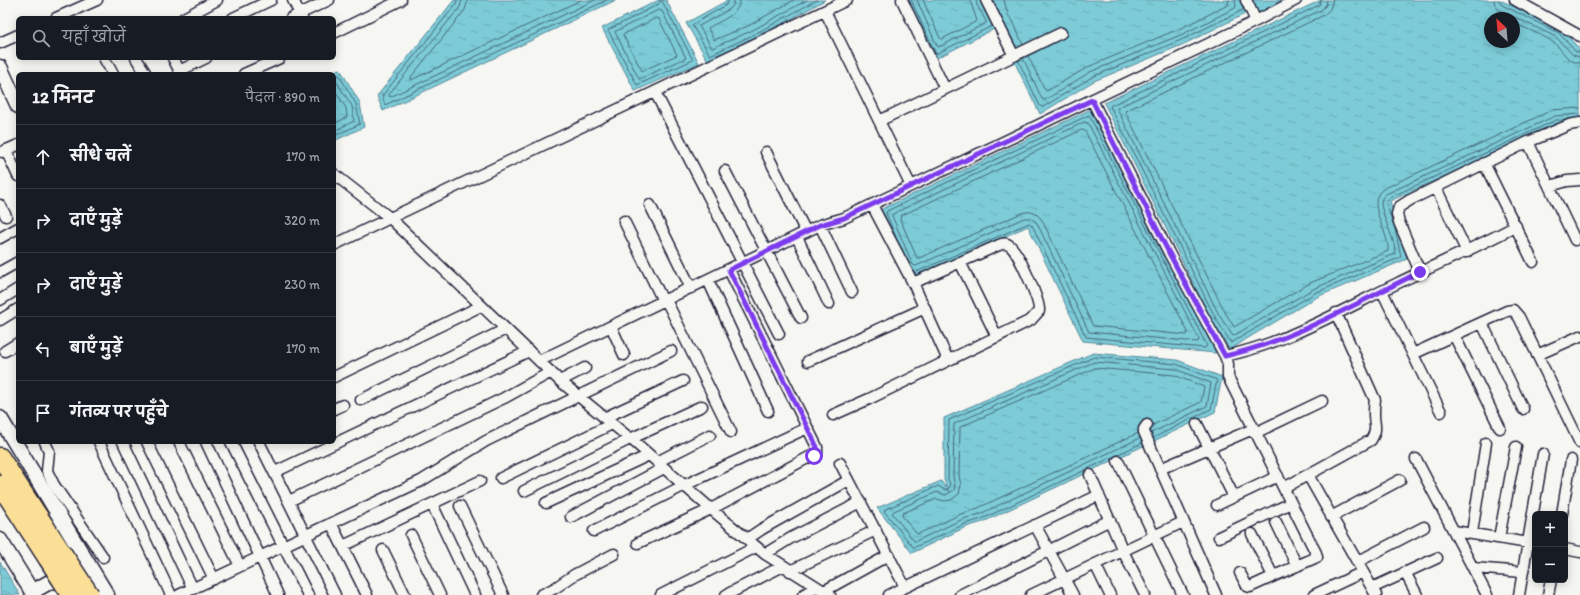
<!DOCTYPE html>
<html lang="hi">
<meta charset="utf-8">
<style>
:root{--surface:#171b24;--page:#20242c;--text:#f1f3f6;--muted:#9ea1a6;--line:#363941}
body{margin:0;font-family:Itim,"Playpen Sans Deva",sans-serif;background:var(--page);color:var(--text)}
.controls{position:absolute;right:12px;bottom:12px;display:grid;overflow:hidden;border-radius:6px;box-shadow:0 2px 10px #0003}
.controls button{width:36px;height:36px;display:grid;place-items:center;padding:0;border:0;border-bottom:1px solid var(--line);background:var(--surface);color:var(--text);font:20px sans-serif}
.compass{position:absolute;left:1484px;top:12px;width:36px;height:36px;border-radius:50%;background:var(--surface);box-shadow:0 2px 10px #0003;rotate:334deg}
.stop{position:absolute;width:12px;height:12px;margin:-9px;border:3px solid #7c3aed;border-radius:50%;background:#fff}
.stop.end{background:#7c3aed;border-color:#fff;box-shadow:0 1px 4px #0008}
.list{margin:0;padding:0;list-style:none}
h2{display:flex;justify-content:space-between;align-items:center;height:52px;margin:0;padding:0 16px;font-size:17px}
h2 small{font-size:13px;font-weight:400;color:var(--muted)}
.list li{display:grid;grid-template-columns:26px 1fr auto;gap:12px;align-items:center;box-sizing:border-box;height:64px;padding:0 16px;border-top:1px solid var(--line)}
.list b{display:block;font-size:15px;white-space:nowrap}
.list em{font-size:13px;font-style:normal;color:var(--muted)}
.icon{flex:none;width:22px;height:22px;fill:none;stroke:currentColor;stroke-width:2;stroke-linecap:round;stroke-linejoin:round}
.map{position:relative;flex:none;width:1580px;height:595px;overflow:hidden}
.search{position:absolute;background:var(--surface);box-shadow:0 2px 10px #0003;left:16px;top:16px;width:320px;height:44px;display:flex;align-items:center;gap:10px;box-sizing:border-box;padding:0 14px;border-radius:6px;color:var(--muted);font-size:15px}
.panel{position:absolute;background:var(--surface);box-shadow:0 2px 10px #0003;left:16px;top:72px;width:320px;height:372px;border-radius:6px}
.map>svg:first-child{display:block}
</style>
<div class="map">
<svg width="1580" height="595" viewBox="0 0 1580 595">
<defs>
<pattern id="water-ripples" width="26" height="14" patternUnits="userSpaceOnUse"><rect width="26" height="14" fill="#7bcbd7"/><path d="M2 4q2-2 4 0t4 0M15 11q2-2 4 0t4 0" fill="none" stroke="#6aaeb9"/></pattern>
</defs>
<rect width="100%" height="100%" fill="#f6f6f2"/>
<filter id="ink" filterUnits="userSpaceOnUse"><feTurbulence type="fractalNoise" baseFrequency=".025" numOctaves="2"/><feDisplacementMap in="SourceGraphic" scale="8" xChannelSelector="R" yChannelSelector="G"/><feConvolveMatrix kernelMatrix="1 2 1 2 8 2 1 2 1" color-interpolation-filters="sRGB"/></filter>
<g filter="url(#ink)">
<path fill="url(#water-ripples)" stroke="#578799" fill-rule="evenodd" d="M 454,0 L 616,0 L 383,111 L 377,96 Z
M 659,0 L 666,0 L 699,63 L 635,91 L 602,28 Z
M 728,0 L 825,0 L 755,39 L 708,61 L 686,23 Z
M 907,0 L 985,0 L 998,27 L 933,60 Z
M 988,0 L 1243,0 L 1249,12 L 1182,45 L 1094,81 L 1040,114 L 1007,47 Z
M 1249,0 L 1286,0 L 1256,15 Z
M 1321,0 L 1500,0 L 1562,29 L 1580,50 L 1580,123 L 1558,124 L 1390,201 L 1407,259 L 1317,297 L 1248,338 L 1230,350 L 1211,319 L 1104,103 ZM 1490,18 L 1514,18 L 1514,42 L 1490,42 Z
M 340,69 L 360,103 L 364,127 L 334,141 L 334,74 L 324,74 Z
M 1091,109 L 1216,353 L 1083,341 L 1028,226 L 910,279 L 880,210 Z
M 1093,353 L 1177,360 L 1222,377 L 1215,412 L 983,522 L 966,527 L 912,553 L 877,508 L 941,481 L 949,492 L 944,480 L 944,418 Z
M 0,562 L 20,595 L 0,595 Z"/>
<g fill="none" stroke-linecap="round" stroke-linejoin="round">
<path stroke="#466679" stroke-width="1" d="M 457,0 L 456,4 L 382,96 L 385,105 L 607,0
M 462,0 L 460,7 L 389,94 L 390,97 L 595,0
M 468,0 L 465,10 L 411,77 L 411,80 L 581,0
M 659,0 L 661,1 L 657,5 L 608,30 L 637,85 L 693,60 L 662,1 L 663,0
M 729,0 L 726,5 L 692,25 L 710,55 L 753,35 L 817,0
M 734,0 L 733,5 L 730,9 L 699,26 L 712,48 L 751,31 L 807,0
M 740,0 C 739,16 719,21 708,28 L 714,40 L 748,26 L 794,0
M 911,0 L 936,54 L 992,26
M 917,0 L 937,46 L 939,47 L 986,23 L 986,21 L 977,5 L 976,0
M 923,0 L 940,38 L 942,39 L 977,21 L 970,0
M 1004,0 L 1008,15 L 1013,21 L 1023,45
M 1321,0 L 1319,5 L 1295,17 L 1110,106 L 1215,317 L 1231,343 L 1315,293 L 1401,257 L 1395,229 L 1386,203 L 1389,198 L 1556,120 L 1566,120
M 1327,0 L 1326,5 L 1321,10 L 1117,108 L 1219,315 L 1233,336 L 1313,289 L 1395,254 C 1396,239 1381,216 1381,202 C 1382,198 1383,196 1386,194 L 1555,116 L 1580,114
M 1333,0 L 1330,9 L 1324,15 L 1125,111 L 1225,312 L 1234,327 L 1310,283 L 1388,251 C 1390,232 1364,203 1383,189 L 1552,110 L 1580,108
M 1494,0 L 1495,5 L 1498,9 L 1556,37 L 1573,55 L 1580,57
M 1499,0 L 1502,5 L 1559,33 L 1575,51 L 1580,52
M 659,10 L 662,11 L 686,58 L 639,79 L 615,32 Z
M 657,18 L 659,19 L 677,55 L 642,71 L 623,35 Z
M 1514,23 C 1524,28 1546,36 1554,43 C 1563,50 1567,63 1580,63
M 1028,56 L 1045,90 L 1047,91 L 1088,67 L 1181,28 L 1228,5 L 1229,0
M 1023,58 L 1042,99 L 1045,100 L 1090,72 L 1183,34 L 1235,8 L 1236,6 L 1235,0
M 1018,60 L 1040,106 L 1043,107 L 1092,77 L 1181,40 L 1241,11 L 1243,9 L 1240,0
M 334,75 L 339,75 L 356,104 L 360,124 L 334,136
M 334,80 L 336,81 L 352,106 L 354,121 L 334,131
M 334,89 L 346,108 L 347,117 L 334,124
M 1085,122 L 1088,123 L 1199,339 L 1198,342 L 1089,332 L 1037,223 L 1031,218 L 1024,218 L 916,266 L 913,265 L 892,216 L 893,214 Z
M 1082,130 L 1085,131 L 1188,332 L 1187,335 L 1093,326 L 1042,220 C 1037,213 1030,210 1022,213 L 919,258 L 917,258 L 900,219 L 901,216 Z
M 897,240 L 886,213 L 887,211 L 1089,115 L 1207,346 L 1205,348 L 1086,337 L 1032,225 L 1029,223 L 914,273
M 1138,433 L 978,508 L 961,514 L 918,534 L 916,533 L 902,516 L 903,513 L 936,499 L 945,501 L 951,500 L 959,494 L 961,485 L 959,476 L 960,427 L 1095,368 L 1174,375 L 1204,387 L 1201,402 L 1153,425
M 1140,438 L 980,514 L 963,519 L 916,541 L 914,541 L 892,513 L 894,511 L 937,492 L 946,495 L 954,490 L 955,485 L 953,477 L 954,424 L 1094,362 L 1175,369 L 1211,383 L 1207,406 L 1151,433
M 1142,443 L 982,519 L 965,524 L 915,547 L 913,547 L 884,511 L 886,509 L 938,486 L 945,490 L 949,488 L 950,484 L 948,479 L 949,420 L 1094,357 L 1176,364 L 1217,380 L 1211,409 L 1153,438"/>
<defs>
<path id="street" d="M 293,0 L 302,18
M 902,0 L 945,89
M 986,0 L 1014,56
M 1246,0 L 1256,21
M 1515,0 L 1580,36
M 825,11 L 911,186 L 1256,21 L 1296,0
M 56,18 L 97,0
M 184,18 L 217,0
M 233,18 L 271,0
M 291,18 L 329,0
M 334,33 L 401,0
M 0,43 L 18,35
M 104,58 L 113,74
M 136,58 L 146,74
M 173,58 L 181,74
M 179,71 L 206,58
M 244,74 L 280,58
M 655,92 L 779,334
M 1092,100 L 1169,253 L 1225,356 L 1228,364 L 1228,377 L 1316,553 L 1317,557 L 1274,576 L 1272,574 L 1252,534
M 879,121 L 1061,33
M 1528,142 L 1575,240
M 6,150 L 18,176
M 2,152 L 18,145
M 766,152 L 806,232
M 1484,163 L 1533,262
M 725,171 L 801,318
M 334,174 L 390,218 L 560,381 L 638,445 L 711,509 L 765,554 L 830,595
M 1550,186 L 1567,181 L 1580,180
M 1436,188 L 1467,252
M 0,205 L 6,216
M 650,205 L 691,288
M 872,205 L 913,283 L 948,360
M 624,221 L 663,301
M 820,225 L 852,292
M 797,237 L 829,304
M 0,238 L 18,228
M 334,245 L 390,218 L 847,0
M 960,262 L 997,337
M 0,272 L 18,262
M 1420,272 L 1399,222 L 1397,214 L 1399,207 L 1410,200 L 1528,142 L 1569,125 L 1580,123
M 708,280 L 768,411
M 1382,291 L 1441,412
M 0,300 L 18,289
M 666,300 L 731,432
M 0,320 L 18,309
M 1482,323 L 1523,409
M 611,326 L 624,355
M 1454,335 L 1500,428
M 5,351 L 18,343
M 1413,354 L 1507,311 L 1513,310 L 1519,317 L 1580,443
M 1537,355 L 1580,336
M 1225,356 C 1287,343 1342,310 1398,283 C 1437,264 1477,247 1516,226
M 539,361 L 820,225 L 844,218 L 911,186
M 808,361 L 925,308
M 334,377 L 481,306
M 560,381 L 585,368
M 361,400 L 506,329
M 334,409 L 343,405
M 833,415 L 869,399 L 1031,320 L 1039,311 C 1040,301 1018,251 1010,246 C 1007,243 1003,243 999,245 L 913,283
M 604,418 L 683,381
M 1197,424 L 1234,497
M 1147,425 L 1144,429 L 1144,432 L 1216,595
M 1255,433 L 1322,401
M 45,442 L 49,451 L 47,471 L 54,485 L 103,557
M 99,442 L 171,595
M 123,442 L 193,589
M 147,442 L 214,579
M 179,442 L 240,566
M 206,442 L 278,595
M 231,442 L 308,595
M 259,442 L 335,595
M 1416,459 L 1487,595
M 1118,461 L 1183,595
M 657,462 L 710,435
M 840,463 L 905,587
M 1160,469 L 1253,429
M 275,472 L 529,351
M 1090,475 L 1123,551 L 1145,595
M 1308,475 L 1376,595
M 501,478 L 612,424
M 1284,488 L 1371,440 C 1378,428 1374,426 1374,414 C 1374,409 1374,405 1375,400 L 1336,313
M 524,491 L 630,439 L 702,406
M 289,501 L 504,398 L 551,372
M 546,503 L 649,455
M 432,504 L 475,595
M 1217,505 L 1278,476
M 460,506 L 503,595
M 1562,514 L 1571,460
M 571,517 L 664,468
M 1331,517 L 1400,480
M 1276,522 L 1297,566
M 331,523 L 367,595
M 1035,525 L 1073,595
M 594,531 L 683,486 L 807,428
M 1454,531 L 1535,544
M 1472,533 L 1486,443
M 411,535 L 440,595
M 1219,537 L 1291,503
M 1499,538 L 1516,447
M 747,539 L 762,529 L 849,480
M 638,543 L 711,509 L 817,453 L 817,447 L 729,270
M 343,546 L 480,481
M 1565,549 L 1580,552
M 383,550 L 405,595
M 765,554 L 791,538 L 861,502
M 1357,562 L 1424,527
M 1095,564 L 1110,595
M 1473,568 L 1523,572
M 790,571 L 876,530
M 1405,572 L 1417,595
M 1240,573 L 1247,586 L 1250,587 L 1274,576
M 1372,588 L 1437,558
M 824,591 L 889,555
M 179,595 L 421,481 L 486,441 L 671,351
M 541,595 L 555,588 L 574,575 L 614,554
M 661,595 L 756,547
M 726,595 L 783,566
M 803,595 L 816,587
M 889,595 L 1099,495
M 960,595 L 1110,520
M 1031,595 L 1183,522
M 1314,595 L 1363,572
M 1519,595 L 1543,454
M 1548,595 L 1551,580"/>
<path id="secondary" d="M 0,67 L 18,106
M 0,418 L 107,595
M 0,540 L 34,595
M 32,592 L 67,572"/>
<path id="highway" d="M 0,457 L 61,551
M 0,485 L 48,559"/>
</defs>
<use href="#street" stroke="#22223b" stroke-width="13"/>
<use href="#secondary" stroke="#22223b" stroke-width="17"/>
<use href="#highway" stroke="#22223b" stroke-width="21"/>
<use href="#street" stroke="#f6f6f2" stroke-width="10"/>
<use href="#secondary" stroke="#f6f6f2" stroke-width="14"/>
<use href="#highway" stroke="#fbdf96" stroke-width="18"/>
<defs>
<path id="highway-bridge" d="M 61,551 L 90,595
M 48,559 L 71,595"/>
</defs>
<use href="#highway-bridge" stroke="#22223b" stroke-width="21" stroke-linecap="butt"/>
<use href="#highway-bridge" stroke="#fbdf96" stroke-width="18"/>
</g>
</g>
<g fill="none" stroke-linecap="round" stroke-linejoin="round" filter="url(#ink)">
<path stroke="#7c3aed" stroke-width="5" d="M 814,456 L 817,453 L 817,447 L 729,270 L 820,225 L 844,218 L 1092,100 L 1169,253 L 1225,356 C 1293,341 1358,302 1420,272"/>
</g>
</svg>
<div class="controls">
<button>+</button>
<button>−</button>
</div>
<svg class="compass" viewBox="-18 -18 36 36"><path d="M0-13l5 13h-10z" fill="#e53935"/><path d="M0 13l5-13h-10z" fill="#9ea1a6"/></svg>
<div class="stop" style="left:814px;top:456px"></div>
<div class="stop end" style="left:1420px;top:272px"></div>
<div class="search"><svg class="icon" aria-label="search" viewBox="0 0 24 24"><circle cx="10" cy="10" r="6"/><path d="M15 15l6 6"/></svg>यहाँ खोजें</div>
<section class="panel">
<h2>12 मिनट<small>पैदल · 890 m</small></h2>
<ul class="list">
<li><svg class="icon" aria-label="ahead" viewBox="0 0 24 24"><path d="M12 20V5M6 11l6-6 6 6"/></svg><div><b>सीधे चलें</b></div><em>170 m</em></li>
<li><svg class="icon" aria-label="right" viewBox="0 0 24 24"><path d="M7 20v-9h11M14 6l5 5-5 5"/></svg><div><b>दाएँ मुड़ें</b></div><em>320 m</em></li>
<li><svg class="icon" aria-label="right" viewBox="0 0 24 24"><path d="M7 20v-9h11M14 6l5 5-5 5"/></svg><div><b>दाएँ मुड़ें</b></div><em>230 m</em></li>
<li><svg class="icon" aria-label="left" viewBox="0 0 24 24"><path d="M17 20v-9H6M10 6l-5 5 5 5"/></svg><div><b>बाएँ मुड़ें</b></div><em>170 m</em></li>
<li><svg class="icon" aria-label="arrive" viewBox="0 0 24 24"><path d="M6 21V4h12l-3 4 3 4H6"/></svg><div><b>गंतव्य पर पहुँचे</b></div></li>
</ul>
</section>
</div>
